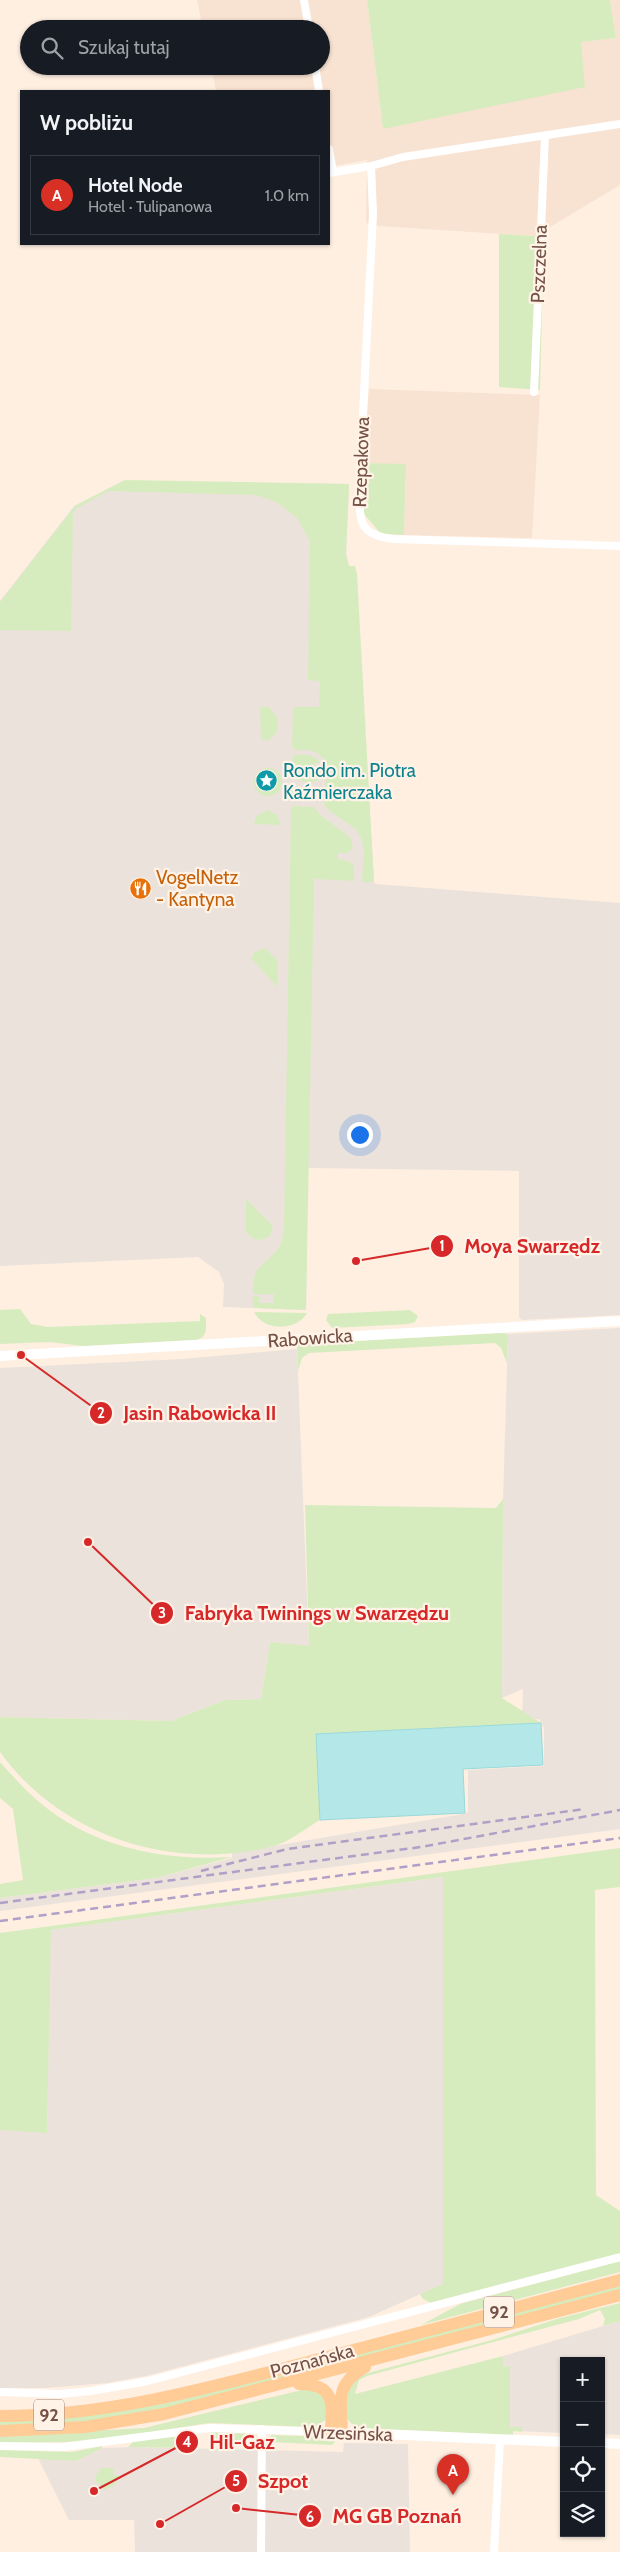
<!DOCTYPE html>
<html lang="pl">
<meta charset="utf-8">
<style>
:root{--surface:#171b24;--page:#242831;--text:#f1f3f6;--muted:#9ea1a6;--line:#363941;--accent:#d93025}
body{margin:0;font-family:Cabin,sans-serif;background:var(--page);color:var(--text)}
.controls{position:absolute;right:15px;bottom:15px;display:grid;overflow:hidden;border-radius:0px;box-shadow:0 1px 4px #0004}
.controls button{width:45px;height:45px;display:grid;place-items:center;padding:0;border:0;border-bottom:1px solid var(--line);background:var(--surface);color:var(--text);font:25px sans-serif}
.you{position:absolute;left:359px;top:1134px;width:18px;height:18px;margin:-12px;border:4px solid #fff;border-radius:50%;background:#1a73e8;box-shadow:0 0 0 8px #1a73e833}
.badge{display:grid;place-items:center;width:32px;height:32px;border-radius:50%;background:var(--accent);color:#fff;font-size:16px;font-weight:700}
.pin{position:absolute;translate:-50% -41px;filter:drop-shadow(0 1px 2px #0008)}
.pin::after{content:'';position:absolute;top:26px;width:18px;height:15px;background:inherit;clip-path:polygon(0 0,100% 0,50% 100%)}
.list{margin:0;padding:0;list-style:none}
h2{display:flex;justify-content:space-between;align-items:center;height:65px;margin:0;padding:0 20px;font-size:21px}
h2 small{font-size:16px;font-weight:400;color:var(--muted)}
.list li{display:grid;grid-template-columns:32px 1fr auto;gap:15px;align-items:center;box-sizing:border-box;height:80px;margin:0 10px 10px;padding:0 10px;border:1px solid var(--line);border-radius:0px}
.list b{display:block;font-size:19px;white-space:nowrap}
.list p{margin:0;font-size:16px;white-space:nowrap;color:var(--muted)}
.list em{font-size:16px;font-style:normal;color:var(--muted)}
.icon{flex:none;width:28px;height:28px;fill:none;stroke:currentColor;stroke-width:2;stroke-linecap:round;stroke-linejoin:round}
.map{position:relative;flex:none;width:620px;height:2552px;overflow:hidden}
.search{position:absolute;background:var(--surface);box-shadow:0 1px 4px #0004;left:20px;top:20px;width:310px;height:55px;display:flex;align-items:center;gap:12px;box-sizing:border-box;padding:0 18px;border-radius:28px;color:var(--muted);font-size:19px}
.panel{position:absolute;background:var(--surface);box-shadow:0 1px 4px #0004;left:20px;top:90px;width:310px;height:155px;border-radius:0px}
.map>svg:first-child{display:block}
</style>
<div class="map">
<svg width="620" height="2552" viewBox="0 0 620 2552">
<rect width="100%" height="100%" fill="#feefe1"/>
<path fill="#f8e2d1" d="M 197,0 L 367,0 L 383,129 L 581,42 L 616,38 L 610,0 L 620,0 L 620,185 L 535,236 L 379,226 L 366,223 L 367,160 L 329,167 L 329,91 L 216,91 L 211,66 L 321,66 L 321,29 L 203,29 Z
M 369,389 L 540,395 L 532,538 L 404,535 L 406,465 L 363,463 Z"/>
<path fill="#ece2dc" d="M 123,481 L 349,484 L 346,554 L 349,566 L 355,566 L 374,882 L 376,884 L 620,903 L 620,1315 L 522,1320 L 519,1317 L 519,1171 L 308,1168 L 306,1310 L 223,1307 L 224,1284 L 219,1272 L 198,1257 L 0,1266 L 0,601 L 74,506 Z
M 620,1328 L 620,1829 L 0,1911 L 0,1898 L 156,1878 L 232,1858 L 232,1853 L 463,1814 L 468,1812 L 468,1770 L 544,1766 L 544,1728 L 539,1719 L 522,1720 L 523,1689 L 502,1698 L 503,1499 L 508,1334 Z
M 297,1349 L 309,1647 L 270,1642 L 261,1699 L 225,1700 L 171,1721 L 0,1717 L 0,1368 L 182,1359 Z
M 443,1877 L 443,2284 L 369,2317 L 146,2376 L 107,2383 L 45,2388 L 0,2388 L 0,2130 L 47,2132 L 50,1930 Z
M 620,2321 L 620,2435 L 601,2434 L 601,2361 L 564,2361 L 564,2433 L 513,2431 L 510,2427 L 509,2365 L 503,2367 L 503,2356 Z
M 344,2443 L 408,2444 L 410,2552 L 135,2552 L 134,2520 L 69,2520 L 38,2458 L 76,2461 L 100,2448 L 134,2447 L 343,2452 Z"/>
<path fill="#d7ecbe" d="M 367,0 L 610,0 L 616,38 L 581,42 L 585,87 L 383,129 Z
M 544,231 L 540,390 L 499,387 L 499,234 L 535,236 Z
M 363,463 L 406,464 L 404,535 L 381,534 L 364,514 Z
M 125,480 L 349,484 L 346,554 L 349,566 L 355,566 L 357,574 L 374,882 L 362,882 L 364,852 L 361,838 L 356,829 L 328,810 L 324,804 L 326,764 C 319,749 309,750 295,750 L 292,747 L 293,709 L 295,707 L 319,707 L 320,681 L 308,680 L 310,541 L 297,518 L 276,502 L 256,495 L 109,491 L 77,508 L 73,513 L 71,631 L 0,630 L 0,602 L 75,506 Z
M 260,707 L 269,707 L 278,719 L 277,732 L 269,740 L 262,740 L 261,737 Z
M 293,755 C 304,755 314,753 320,763 L 314,763 L 314,767 L 318,768 L 317,781 L 311,783 L 298,780 L 296,763 L 292,763 Z
M254 782a14 14 0 1 1 28 0a14 14 0 1 1-28 0Z
M 291,789 L 311,789 L 311,795 L 319,795 L 311,801 L 293,801 Z
M 293,806 L 314,807 L 320,815 L 350,837 L 353,848 L 347,853 L 338,853 L 338,859 L 349,861 L 354,866 L 354,881 L 314,879 L 306,1310 L 253,1308 L 253,1296 L 259,1296 L 259,1303 L 274,1303 L 274,1294 L 253,1294 C 253,1287 253,1276 257,1270 C 272,1253 282,1253 284,1228 L 291,808 Z
M 268,810 L 277,815 L 281,825 L 254,824 L 256,816 Z
M 265,948 L 278,961 L 277,987 L 251,958 L 255,952 Z
M 246,1199 L 273,1226 L 270,1236 C 259,1242 252,1241 246,1231 Z
M 20,1309 L 31,1324 L 48,1327 L 200,1321 L 200,1314 L 206,1318 C 206,1328 208,1337 196,1340 L 83,1346 L 49,1342 L 0,1344 L 0,1310 Z
M 410,1310 L 418,1316 L 415,1322 L 409,1324 L 332,1328 L 326,1320 L 328,1314 Z
M 254,1312 L 307,1313 C 297,1331 264,1332 254,1312 Z
M 501,1333 L 508,1334 L 507,1363 L 501,1348 L 495,1343 L 309,1353 L 302,1358 L 298,1371 L 297,1344 Z
M 503,1499 L 502,1698 L 541,1723 L 316,1734 L 320,1820 C 306,1828 289,1842 274,1846 C 174,1872 61,1837 0,1752 L 0,1717 L 171,1721 L 225,1700 L 261,1699 L 270,1642 L 309,1646 L 305,1505 L 496,1508 Z
M 0,1762 C 12,1775 24,1789 38,1801 C 93,1848 163,1861 232,1857 L 156,1878 L 0,1898 L 0,1884 L 23,1880 L 13,1809 L 0,1798 Z
M 620,1848 L 620,1887 L 595,1890 L 596,2195 L 620,2211 L 620,2257 L 432,2304 L 422,2298 L 420,2294 L 443,2284 L 443,1877 L 51,1930 L 47,2133 L 0,2130 L 0,1933 Z
M 620,2261 L 620,2272 L 421,2325 L 460,2304 Z
M 620,2284 L 620,2291 L 194,2402 L 102,2420 L 0,2427 L 0,2421 L 48,2420 Z
M 620,2303 L 620,2321 L 603,2326 L 605,2319 L 600,2310 L 579,2319 L 367,2376 L 359,2380 L 355,2394 L 503,2356 L 503,2367 L 510,2365 L 510,2427 L 522,2427 L 522,2432 L 513,2431 L 513,2435 L 371,2429 C 336,2426 345,2407 351,2381 L 368,2373 L 492,2340 L 560,2318 Z
M 310,2388 L 325,2397 L 327,2419 L 314,2427 L 209,2423 L 133,2435 L 67,2442 L 0,2443 L 0,2436 L 144,2428 Z
M 211,2432 L 255,2434 L 257,2439 L 251,2441 L 212,2439 L 209,2436 Z
M 185,2435 L 190,2437 L 192,2448 L 128,2447 L 134,2441 Z
M 272,2435 L 333,2437 L 335,2442 L 332,2445 L 271,2442 L 267,2438 Z
M 102,2446 L 102,2448 L 76,2461 L 0,2457 L 0,2450 L 72,2452 Z
M 101,2468 L 113,2468 L 113,2475 L 119,2476 C 117,2484 112,2487 104,2490 L 96,2481 L 96,2475 Z"/>
<path fill="#b4e8e8" stroke="#99d9db" d="M 541,1723 L 543,1765 L 463,1769 L 465,1813 L 320,1820 L 316,1734 Z"/>
<g fill="none" stroke-linecap="round" stroke-linejoin="round">
<path stroke="#fff" stroke-width="8" d="M 304,0 L 309,29
M 315,66 L 319,91
M 329,149 L 333,172
M 371,166 L 373,214 L 359,495 C 360,524 361,535 393,539 L 620,546
M 329,173 L 371,166 L 403,157 L 620,124
M 534,392 L 545,136
M 0,2392 L 60,2394 L 91,2391 L 148,2381 L 620,2257
M 0,2446 L 64,2447 L 210,2428 L 331,2432
M 261,2552 L 262,2429
M 494,2552 L 500,2439"/>
<path stroke="#fff" stroke-width="10" d="M 0,1356 L 620,1321
M 335,2432 L 564,2442
M 601,2443 L 620,2444"/>
<path stroke="#ffcb96" stroke-width="12" d="M 299,2384 C 336,2384 332,2403 331,2432
M 0,2416 C 112,2416 216,2386 323,2358 C 422,2332 521,2306 620,2280
M 0,2431 L 85,2427 L 164,2414 L 620,2295
M 342,2433 C 341,2401 334,2385 365,2367"/>
<path stroke="#b09fc7" stroke-width="2.5" stroke-dasharray="8 5" stroke-linecap="butt" d="M 201,1871 L 287,1849 L 585,1809
M 0,1903 L 421,1847 L 620,1810
M 0,1921 L 620,1838"/>
</g>
<defs>
<symbol id="sight-disc" viewBox="-11 -11 22 22"><circle r="9.5" fill="#0f9aa8" stroke="#fff3e8"/><path d="M0-6L1.8-2.2L6-1.7L2.9 1.2L3.7 5.4L0 3.3L-3.7 5.4L-2.9 1.2L-6-1.7L-1.8-2.2Z" fill="#fff"/></symbol>
<symbol id="restaurant-disc" viewBox="-11 -11 22 22"><circle r="9.5" fill="#e8710a" stroke="#fff3e8"/><path d="M-5-6h1v4h1v-4h1v4h1v-4h1v5L-1.5 .5V6h-2V.5L-5-1ZM5-6V6H3V1.5H1.5Q1.5-4 5-6Z" fill="#fff"/></symbol>
</defs>
<g fill-rule="evenodd">
<use href="#sight-disc" x="254" y="768" width="25" height="25"/>
<use href="#restaurant-disc" x="128" y="876" width="25" height="25"/>
</g>
<g text-anchor="middle" dominant-baseline="central" stroke-width="4.5" stroke-linejoin="round" paint-order="stroke">
<g fill="#fff3e8" stroke="#9f8277" stroke-width="1">
<rect x="484" y="2296.5" width="30" height="31" rx="4"/>
<rect x="34" y="2399.5" width="30" height="31" rx="4"/>
</g>
<g font-size="18" font-weight="bold" fill="#765146">
<text x="499" y="2312">92</text>
<text x="49" y="2415">92</text>
</g>
<g font-size="19" fill="#765146" stroke="#fff3e8">
<text transform="translate(539 264) rotate(-88)">Pszczelna</text>
<text transform="translate(361 462) rotate(-88)">Rzepakowa</text>
<text transform="translate(310 1338) rotate(-4)">Rabowicka</text>
<text transform="translate(312 2361) rotate(-15)">Poznańska</text>
<text transform="translate(348 2433) rotate(2)">Wrzesińska</text>
</g>
<g font-size="19" fill="#0d838f" stroke="#fff3e8" text-anchor="start">
<text x="283" y="770">Rondo im. Piotra<tspan x="283" dy="22">Kaźmierczaka</tspan></text>
</g>
<g font-size="19" fill="#c56008" stroke="#fff3e8" text-anchor="start">
<text x="156" y="877">VogelNetz<tspan x="156" dy="22">- Kantyna</tspan></text>
</g>
</g>
<path fill="none" stroke="#d62828" stroke-width="2" d="M356 1261L442 1246M21 1355L101 1413M88 1542L162 1613M94 2491L187 2442M160 2524L236 2481M236 2508L310 2516"/>
<g fill="#d62828" stroke="#fff3e8" stroke-width="2">
<circle cx="356" cy="1261" r="5"/>
<circle cx="21" cy="1355" r="5"/>
<circle cx="88" cy="1542" r="5"/>
<circle cx="94" cy="2491" r="5"/>
<circle cx="160" cy="2524" r="5"/>
<circle cx="236" cy="2508" r="5"/>
<circle cx="442" cy="1246" r="12"/>
<circle cx="101" cy="1413" r="12"/>
<circle cx="162" cy="1613" r="12"/>
<circle cx="187" cy="2442" r="12"/>
<circle cx="236" cy="2481" r="12"/>
<circle cx="310" cy="2516" r="12"/>
</g>
<g font-size="15" text-anchor="middle" font-weight="bold" fill="#fff">
<text x="442" y="1251">1</text>
<text x="101" y="1418">2</text>
<text x="162" y="1618">3</text>
<text x="187" y="2447">4</text>
<text x="236" y="2486">5</text>
<text x="310" y="2522">6</text>
</g>
<g font-size="20" text-anchor="middle" font-weight="bold" fill="#d62828" stroke="#fff3e8" stroke-width="4.5" stroke-linejoin="round" paint-order="stroke">
<text x="532" y="1253">Moya Swarzędz</text>
<text x="200" y="1420">Jasin Rabowicka II</text>
<text x="317" y="1620">Fabryka Twinings w Swarzędzu</text>
<text x="242" y="2449">Hil-Gaz</text>
<text x="283" y="2488">Szpot</text>
<text x="397" y="2523">MG GB Poznań</text>
</g>
</svg>
<div class="controls">
<button>+</button>
<button>−</button>
<button><svg class="icon" aria-label="locate" viewBox="0 0 24 24"><circle cx="12" cy="12" r="6"/><path d="M12 2v4M12 18v4M2 12h4M18 12h4"/></svg></button>
<button><svg class="icon" aria-label="layers" viewBox="0 0 24 24"><path d="M12 4l9 5-9 5-9-5zM3 14l9 5 9-5"/></svg></button>
</div>
<div class="you"></div>
<div class="pin badge" style="left:453px;top:2495px">A</div>
<div class="search"><svg class="icon" aria-label="search" viewBox="0 0 24 24"><circle cx="10" cy="10" r="6"/><path d="M15 15l6 6"/></svg>Szukaj tutaj</div>
<section class="panel">
<h2>W pobliżu<small></small></h2>
<ul class="list">
<li><span class="badge">A</span><div><b>Hotel Node</b><p>Hotel · Tulipanowa</p></div><em>1.0 km</em></li>
</ul>
</section>
</div>
